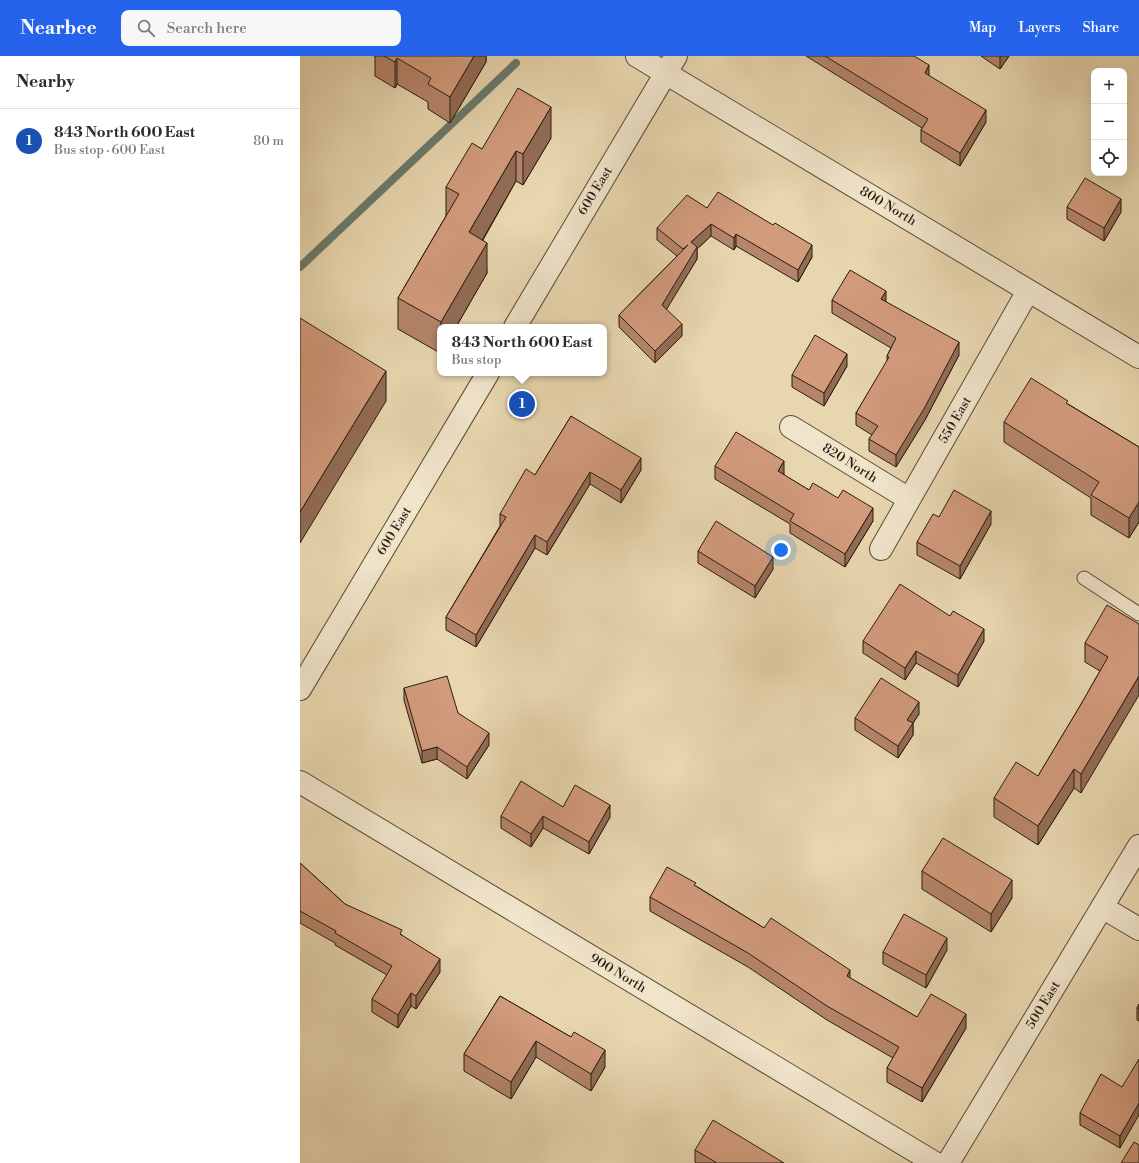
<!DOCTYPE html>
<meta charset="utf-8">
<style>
:root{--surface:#fff;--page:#f7f7f7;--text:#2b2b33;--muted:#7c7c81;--line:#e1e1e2;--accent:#2563eb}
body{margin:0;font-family:"Libre Bodoni",serif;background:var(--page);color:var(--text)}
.controls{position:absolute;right:12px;top:12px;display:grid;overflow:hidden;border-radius:8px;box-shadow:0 4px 16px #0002}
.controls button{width:36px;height:36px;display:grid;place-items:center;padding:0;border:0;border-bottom:1px solid var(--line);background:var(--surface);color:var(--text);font:20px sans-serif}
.you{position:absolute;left:481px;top:494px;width:14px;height:14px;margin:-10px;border:3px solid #fff;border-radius:50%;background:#1a73e8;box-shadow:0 0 0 6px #1a73e833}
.badge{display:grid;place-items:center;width:26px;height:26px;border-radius:50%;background:var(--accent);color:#fff;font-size:13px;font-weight:700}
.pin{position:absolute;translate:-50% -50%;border:2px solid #fff;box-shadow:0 1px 4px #0006}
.popup{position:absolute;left:137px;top:268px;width:170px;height:52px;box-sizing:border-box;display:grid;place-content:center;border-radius:8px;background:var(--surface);filter:drop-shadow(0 1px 3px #0005);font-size:13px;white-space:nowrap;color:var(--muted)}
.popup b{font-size:15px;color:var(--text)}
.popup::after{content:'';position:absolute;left:50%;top:100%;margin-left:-8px;border:8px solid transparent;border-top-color:var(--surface)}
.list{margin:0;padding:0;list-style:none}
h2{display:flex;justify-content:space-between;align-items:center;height:52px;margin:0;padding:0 16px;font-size:17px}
h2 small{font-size:13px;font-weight:400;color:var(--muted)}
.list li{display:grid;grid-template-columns:26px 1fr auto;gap:12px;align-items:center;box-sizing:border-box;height:64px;padding:0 16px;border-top:1px solid var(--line)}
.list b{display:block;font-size:15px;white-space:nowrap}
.list p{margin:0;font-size:13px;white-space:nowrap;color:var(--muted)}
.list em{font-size:13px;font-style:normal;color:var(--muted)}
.icon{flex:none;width:22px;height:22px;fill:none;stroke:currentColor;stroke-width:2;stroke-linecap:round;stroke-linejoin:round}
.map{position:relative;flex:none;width:839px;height:1107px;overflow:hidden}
header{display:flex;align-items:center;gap:24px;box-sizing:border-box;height:56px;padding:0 20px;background:var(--accent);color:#fff}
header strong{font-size:19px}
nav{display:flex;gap:22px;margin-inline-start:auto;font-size:14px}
.search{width:280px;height:36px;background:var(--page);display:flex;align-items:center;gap:10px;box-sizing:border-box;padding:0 14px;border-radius:8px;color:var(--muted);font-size:15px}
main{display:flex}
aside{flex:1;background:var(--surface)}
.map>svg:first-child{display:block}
</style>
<header>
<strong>Nearbee</strong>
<div class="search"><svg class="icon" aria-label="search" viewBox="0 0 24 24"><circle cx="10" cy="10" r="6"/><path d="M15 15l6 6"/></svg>Search here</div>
<nav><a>Map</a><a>Layers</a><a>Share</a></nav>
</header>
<main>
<aside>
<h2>Nearby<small></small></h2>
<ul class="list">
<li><span class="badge" style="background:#1a4fb4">1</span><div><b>843 North 600 East</b><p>Bus stop · 600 East</p></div><em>80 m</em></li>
</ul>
</aside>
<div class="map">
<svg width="839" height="1107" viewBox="0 0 839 1107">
<rect width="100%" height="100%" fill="#e8d6af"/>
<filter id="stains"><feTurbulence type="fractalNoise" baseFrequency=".005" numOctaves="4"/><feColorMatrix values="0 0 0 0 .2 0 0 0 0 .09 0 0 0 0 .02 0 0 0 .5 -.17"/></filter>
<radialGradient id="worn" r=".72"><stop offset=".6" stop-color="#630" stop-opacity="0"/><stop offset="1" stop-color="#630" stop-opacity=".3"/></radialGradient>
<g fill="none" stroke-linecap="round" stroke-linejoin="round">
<path stroke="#6b7b6d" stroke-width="8" d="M 0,211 L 216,7"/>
<defs>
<path id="service" d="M 784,522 L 839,558"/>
<path id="minor" d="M 337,0 L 839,301
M 491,371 L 609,443
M 581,493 L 728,235
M 0,726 L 635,1107
M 802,851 L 839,873
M 648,1107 L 839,790"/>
<path id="tertiary" d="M 215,271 L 376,0
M 0,633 L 188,317"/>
</defs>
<use href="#service" stroke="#584b36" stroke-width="15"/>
<use href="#minor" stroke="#584b36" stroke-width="24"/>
<use href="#tertiary" stroke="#584b36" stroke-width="24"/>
<use href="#service" stroke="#f0e4cb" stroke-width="13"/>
<use href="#minor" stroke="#f0e4cb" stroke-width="22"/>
<use href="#tertiary" stroke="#f0e4cb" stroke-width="22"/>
</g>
<path fill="#b5856b" stroke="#281d0e" d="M 74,0 L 186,0 L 186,6 L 150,67 L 128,53 L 128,46 L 97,28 L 95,32 L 75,20 L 75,1 Z
M 506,0 L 614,0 L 629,20 L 686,66 L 660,110 L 621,86 L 621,74 L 622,72 Z
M 681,0 L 709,0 L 700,13 Z
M 251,82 L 223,129 L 216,125 L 183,184 L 187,217 L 156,271 L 140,271 L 140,297 L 98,273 L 98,242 L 146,160 L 146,131 L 182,93 Z
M 767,151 L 821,156 L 804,185 L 767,163 Z
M 407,152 L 512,201 L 498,226 L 436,190 L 434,194 L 411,180 L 397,193 L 397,203 L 366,253 L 382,280 L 355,307 L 319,271 L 319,259 L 377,200 L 357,184 L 357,172 Z
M 532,244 L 586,246 L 659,299 L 625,364 L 596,411 L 569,395 L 569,383 L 572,379 L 556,369 L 556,357 L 587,306 L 587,300 L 591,292 L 532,257 Z
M 547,310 L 524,350 L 492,331 L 492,319 Z
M 768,348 L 839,391 L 839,466 L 829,482 L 791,459 L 791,442 L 704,386 L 704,366 Z
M 271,360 L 341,414 L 321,447 L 290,428 L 247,499 L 235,492 L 176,591 L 146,574 L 146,561 L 200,470 L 200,458 L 235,419 Z
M 415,410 L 484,417 L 484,419 L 509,434 L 573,465 L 545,511 L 490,477 L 490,468 L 415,423 Z
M 639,461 L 691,468 L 660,523 L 617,499 L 617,486 Z
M 398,495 L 473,513 L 455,542 L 398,507 Z
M 839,568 L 781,737 L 774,732 L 738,789 L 694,761 L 694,742 L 738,720 L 780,650 L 800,615 L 785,606 L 785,587 Z
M 563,585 L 684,585 L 658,631 L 616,607 L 605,624 L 563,597 Z
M 104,632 L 158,657 L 189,689 L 167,723 L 137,703 L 122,707 L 104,644 Z
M 619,658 L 613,667 L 613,679 L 598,702 L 555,674 L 555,662 Z
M 263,751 L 310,761 L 289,798 L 243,772 L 231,791 L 201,772 L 201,760 Z
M 0,807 L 45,848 L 102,879 L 140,916 L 116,953 L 111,950 L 98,972 L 72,956 L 72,943 L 87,919 L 35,889 L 35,887 L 0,867 Z
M 622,815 L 712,842 L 691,876 L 622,833 Z
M 396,830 L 464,872 L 617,961 L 666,972 L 622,1046 L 587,1026 L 587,1012 L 593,1002 L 527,964 L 448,911 L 350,855 L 350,841 Z
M 647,894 L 626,932 L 583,908 L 583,896 Z
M 200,940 L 271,981 L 305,1011 L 291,1035 L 236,1001 L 211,1043 L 164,1015 L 164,998 Z
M 839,948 L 839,965 L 837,964 L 837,952 Z
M 822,1031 L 820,1092 L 780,1069 L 780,1057 Z
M 395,1094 L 484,1107 L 396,1107 L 395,1106 Z"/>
<path fill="#936c57" stroke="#281d0e" d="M 174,0 L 186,0 L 186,6 L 150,67 L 150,41 Z
M 700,0 L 709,0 L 700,13 Z
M 97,2 L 97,28 L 95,32 L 95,6 Z
M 629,9 L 629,22 L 625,17 Z
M 251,51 L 251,82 L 223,129 L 223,98 Z
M 686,54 L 686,66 L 660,110 L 660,97 Z
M 216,95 L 216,125 L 169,207 L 169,176 Z
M 821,143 L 821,156 L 804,185 L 804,172 Z
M 411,168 L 411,180 L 397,193 L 397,203 L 362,261 L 362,249 L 391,186 Z
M 436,178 L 436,190 L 434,194 L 434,182 Z
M 187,187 L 187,217 L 156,271 L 141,271 L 141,266 Z
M 512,189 L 512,201 L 498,226 L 498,214 Z
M 586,235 L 586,247 L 581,243 Z
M 382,268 L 382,280 L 355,307 L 355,295 Z
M 659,286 L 659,299 L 625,364 L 596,411 L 596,399 Z
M 547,298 L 547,310 L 524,350 L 524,337 Z
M 86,315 L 86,345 L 0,487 L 0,456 Z
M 341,402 L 341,414 L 321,447 L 321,434 Z
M 484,405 L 484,417 L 478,428 L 478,415 Z
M 290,416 L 290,428 L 247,499 L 247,486 Z
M 839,446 L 839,466 L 829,482 L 829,462 Z
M 573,452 L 573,465 L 545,511 L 545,498 Z
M 691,455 L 691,468 L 660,523 L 660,510 Z
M 235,479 L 235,492 L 176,591 L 176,579 Z
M 473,501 L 473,513 L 455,542 L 455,530 Z
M 684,573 L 684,585 L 658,631 L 658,619 Z
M 616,595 L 616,607 L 605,624 L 605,612 Z
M 839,620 L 839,639 L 781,737 L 781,718 Z
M 619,646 L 619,658 L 613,667 L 613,679 L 598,702 L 598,690 L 607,664 Z
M 189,677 L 189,689 L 167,723 L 167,711 Z
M 137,691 L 137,703 L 122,707 L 122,695 Z
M 774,713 L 774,732 L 738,789 L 738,770 Z
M 310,749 L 310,761 L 289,798 L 289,786 Z
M 243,760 L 243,772 L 231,791 L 231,778 Z
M 712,824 L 712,842 L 691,876 L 691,858 Z
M 647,882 L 647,894 L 626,932 L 626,919 Z
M 140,903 L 140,916 L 116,953 L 116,940 Z
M 550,914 L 550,928 L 547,920 Z
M 111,937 L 111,950 L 98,972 L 98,959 Z
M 666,958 L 666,972 L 622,1046 L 622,1032 Z
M 236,985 L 236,1001 L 211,1043 L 211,1026 Z
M 305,994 L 305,1011 L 291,1035 L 291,1018 Z
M 839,1047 L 839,1059 L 820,1092 L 820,1080 Z"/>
<path fill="#d29b7c" stroke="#281d0e" d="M 84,0 L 174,0 L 150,41 L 128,28 L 131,22 L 97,2 L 95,6 Z
M 525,0 L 614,0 L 629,9 L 625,17 L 686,54 L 660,97 L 621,74 L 628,63 Z
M 218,32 L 251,51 L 223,98 L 216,95 L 169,176 L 187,187 L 141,266 L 98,242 L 159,138 L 146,131 L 172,87 L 182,93 Z
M 785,122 L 821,143 L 804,172 L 767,151 Z
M 418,136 L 473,169 L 475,167 L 512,189 L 498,214 L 436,178 L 434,182 L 411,168 L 391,186 L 397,191 L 362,249 L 382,268 L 355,295 L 319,259 L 388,189 L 383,193 L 357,172 L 387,139 L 407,152 Z
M 550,214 L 586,235 L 581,243 L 659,286 L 625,351 L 596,399 L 569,383 L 578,370 L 556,357 L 589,301 L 587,300 L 596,282 L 532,244 Z
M 0,262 L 86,315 L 0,456 Z
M 515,279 L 547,298 L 524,337 L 492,319 Z
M 731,322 L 768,345 L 766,347 L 839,391 L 839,446 L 829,462 L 791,439 L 799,426 L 704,366 Z
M 271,360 L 341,402 L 321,434 L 290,416 L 247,486 L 235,479 L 176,579 L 146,561 L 206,461 L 200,458 L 226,413 L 235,419 Z
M 436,376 L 484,405 L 478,415 L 509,434 L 513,427 L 538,442 L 543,434 L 573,452 L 545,498 L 490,465 L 494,458 L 415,410 Z
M 654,434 L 691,455 L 660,510 L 617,486 L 633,458 L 639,461 Z
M 416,465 L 473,501 L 455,530 L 398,495 Z
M 600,528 L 650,560 L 653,555 L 684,573 L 658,619 L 616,595 L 605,612 L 563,585 Z
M 807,549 L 839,568 L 839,620 L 781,718 L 774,713 L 738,770 L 694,742 L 716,706 L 738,720 L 780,650 L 808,601 L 785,587 Z
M 147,620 L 158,657 L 189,677 L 167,711 L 137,691 L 122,695 L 104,632 Z
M 581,622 L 619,646 L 607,664 L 613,667 L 598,690 L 555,662 Z
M 221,725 L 263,751 L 275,729 L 310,749 L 289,786 L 243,760 L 231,778 L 201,760 Z
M 643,782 L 712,824 L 691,858 L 622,815 Z
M 0,807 L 45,848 L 102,874 L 100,878 L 140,903 L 116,940 L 111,937 L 98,959 L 72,943 L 92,910 L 35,877 L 36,875 L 0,855 Z
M 367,811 L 396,827 L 394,829 L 464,872 L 471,862 L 550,914 L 547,920 L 617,961 L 631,938 L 666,958 L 622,1032 L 587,1012 L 599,991 L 527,950 L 448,897 L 350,841 Z
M 604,858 L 647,882 L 626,919 L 583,896 Z
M 200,940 L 271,981 L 274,976 L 305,994 L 291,1018 L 236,985 L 211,1026 L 164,998 Z
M 839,948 L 839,953 L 837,952 Z
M 839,1003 L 839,1047 L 820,1080 L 780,1057 L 801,1018 L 822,1031 Z
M 413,1064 L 484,1107 L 417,1107 L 395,1094 Z
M 834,1086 L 839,1089 L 839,1107 L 821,1107 Z"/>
<g text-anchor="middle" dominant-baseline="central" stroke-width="3" stroke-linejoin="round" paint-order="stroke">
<g font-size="13" fill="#281d0e" stroke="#f0e4cb">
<text transform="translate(295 135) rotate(-59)">600 East</text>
<text transform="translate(588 150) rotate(31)">800 North</text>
<text transform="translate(655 364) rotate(-60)">550 East</text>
<text transform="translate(550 407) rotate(32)">820 North</text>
<text transform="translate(94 475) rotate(-59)">600 East</text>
<text transform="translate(318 917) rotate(31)">900 North</text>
<text transform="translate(743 949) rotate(-59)">500 East</text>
</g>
</g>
<rect width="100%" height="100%" filter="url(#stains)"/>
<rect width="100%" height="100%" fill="url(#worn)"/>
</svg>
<div class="controls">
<button>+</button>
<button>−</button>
<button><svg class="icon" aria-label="locate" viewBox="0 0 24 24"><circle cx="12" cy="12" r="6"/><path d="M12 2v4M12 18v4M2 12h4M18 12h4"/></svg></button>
</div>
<div class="you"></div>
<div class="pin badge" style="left:222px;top:348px;background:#1a4fb4">1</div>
<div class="popup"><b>843 North 600 East</b>Bus stop</div>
</div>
</main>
